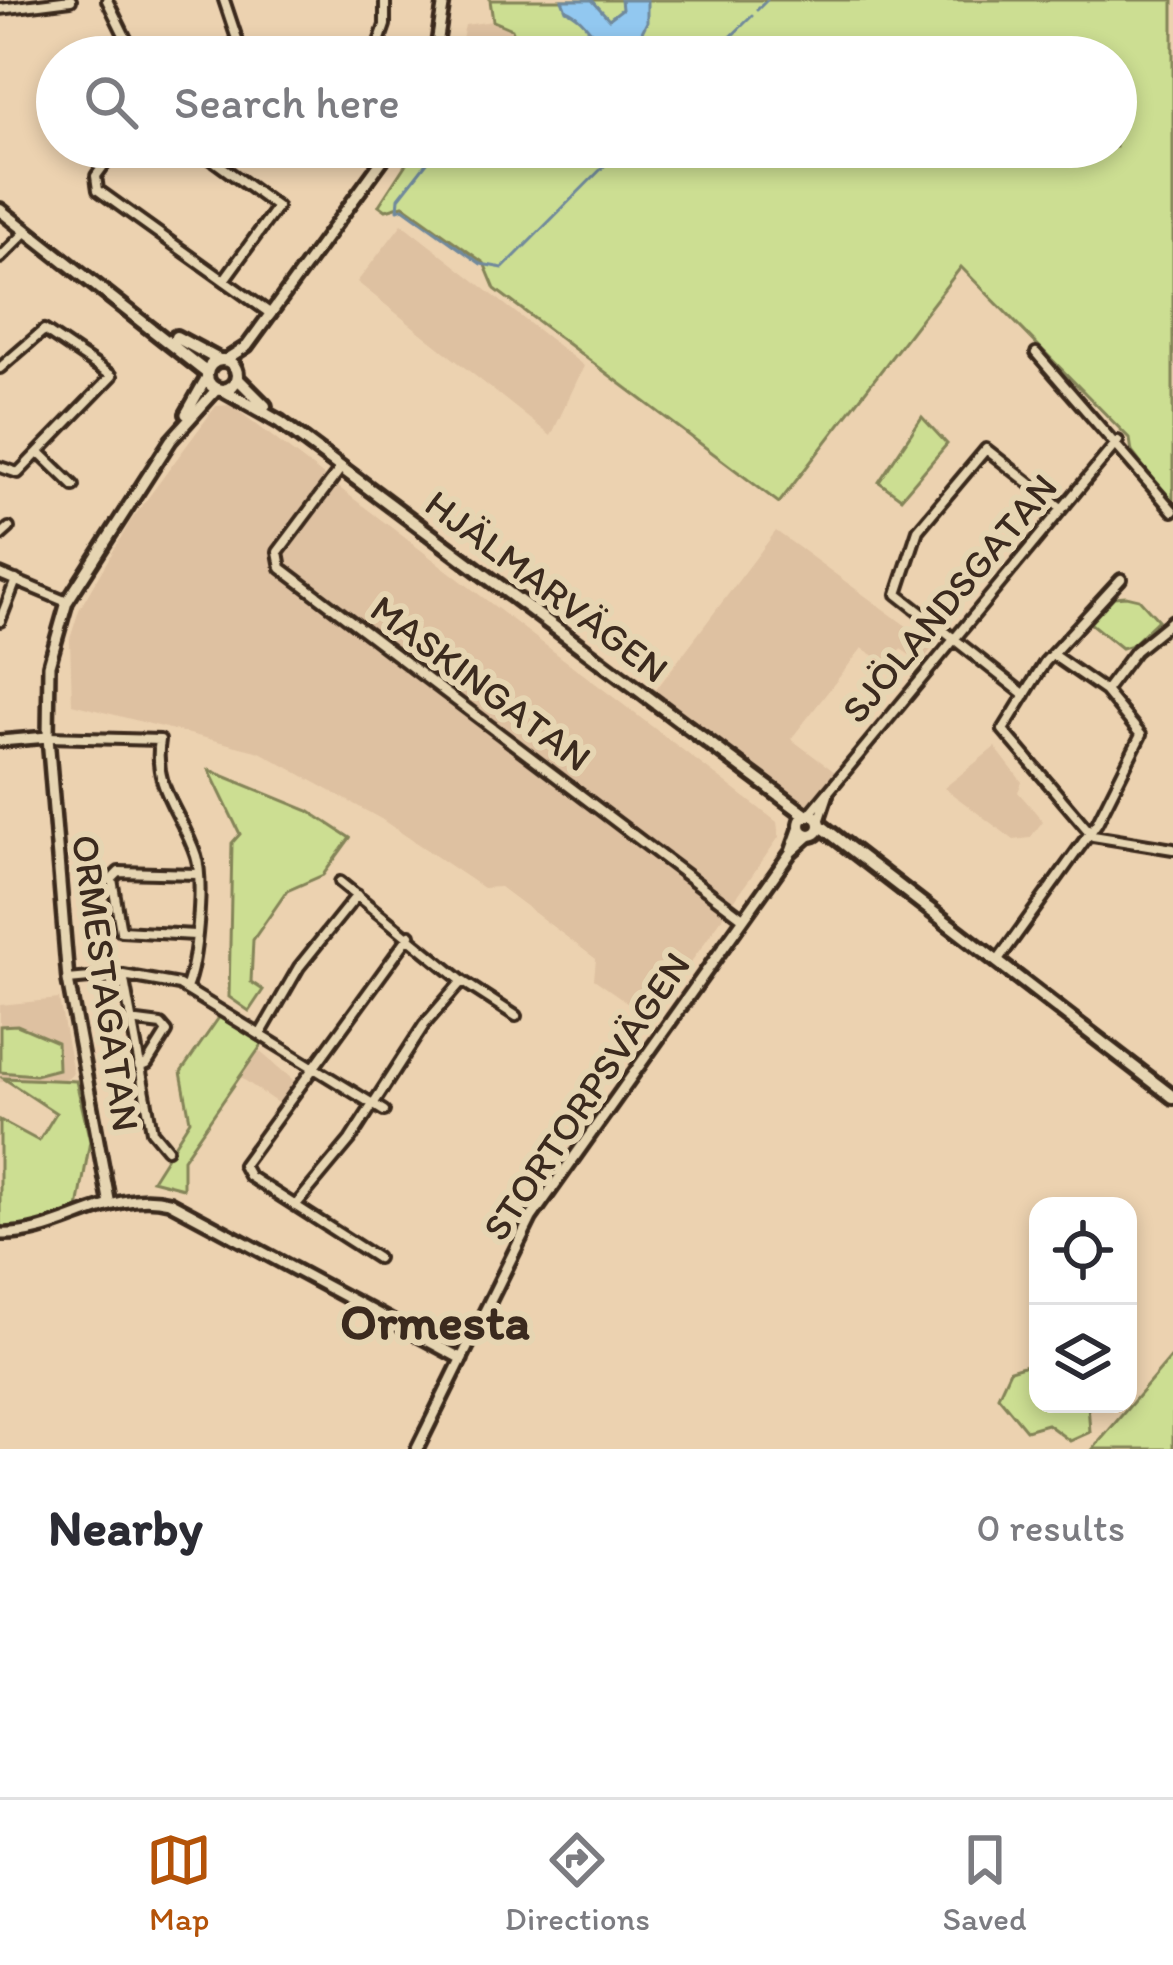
<!DOCTYPE html>
<meta charset="utf-8">
<style>
:root{--surface:#fff;--page:#f7f7f7;--text:#2b2b33;--muted:#7c7c81;--line:#e1e1e2;--accent:#b45309}
body{margin:0;font-family:Itim,sans-serif;background:var(--page);color:var(--text)}
.controls{position:absolute;right:36px;bottom:36px;display:grid;overflow:hidden;border-radius:24px;box-shadow:0 6px 18px #0003}
.controls button{width:108px;height:108px;display:grid;place-items:center;padding:0;border:0;border-bottom:3px solid var(--line);background:var(--surface);color:var(--text);font:60px sans-serif}
.list{margin:0;padding:0;list-style:none}
h2{display:flex;justify-content:space-between;align-items:center;height:156px;margin:0;padding:0 48px;font-size:51px}
h2 small{font-size:39px;font-weight:400;color:var(--muted)}
.icon{flex:none;width:66px;height:66px;fill:none;stroke:currentColor;stroke-width:2;stroke-linecap:round;stroke-linejoin:round}
.map{position:relative;flex:none;width:1173px;height:1449px;overflow:hidden}
.search{position:absolute;background:var(--surface);box-shadow:0 6px 18px #0003;left:36px;right:36px;top:36px;height:132px;display:flex;align-items:center;gap:30px;box-sizing:border-box;padding:0 42px;border-radius:66px;color:var(--muted);font-size:45px}
.sheet{height:348px;background:var(--surface)}
nav{display:flex;justify-content:space-around;align-items:center;box-sizing:border-box;height:168px;border-top:3px solid var(--line);background:var(--surface);font-size:33px;color:var(--muted)}
nav a{display:grid;justify-items:center;gap:6px}
nav .on{color:var(--accent)}
.map>svg:first-child{display:block}
</style>
<div class="map">
<svg width="1173" height="1449" viewBox="0 0 1173 1449">
<rect width="100%" height="100%" fill="#ecd2b0"/>
<filter id="ink" filterUnits="userSpaceOnUse"><feTurbulence type="fractalNoise" baseFrequency=".00833" numOctaves="2"/><feDisplacementMap in="SourceGraphic" scale="24" xChannelSelector="R" yChannelSelector="G"/><feConvolveMatrix kernelMatrix="1 2 1 2 8 2 1 2 1" color-interpolation-filters="sRGB"/></filter>
<g filter="url(#ink)">
<path fill="#dec1a1" d="M 493,21 L 512,29 L 522,57 L 458,57 L 465,25 Z
M 402,224 L 584,366 L 551,436 L 357,282 Z
M 231,405 L 777,822 L 779,837 L 651,1019 L 594,979 L 596,959 L 500,887 L 483,888 L 381,819 L 260,752 L 72,704 L 70,639 L 79,610 L 130,522 L 216,406 Z
M 776,531 L 934,646 L 921,663 L 901,649 L 889,665 L 862,648 L 791,739 L 835,772 L 810,807 L 655,691 Z
M 995,747 L 1022,782 L 1018,792 L 1043,821 L 1030,838 L 1014,840 L 944,788 Z
M 59,999 L 73,1073 L 65,1080 L 0,1082 L 0,1005 Z
M 258,1050 L 299,1085 L 283,1107 L 240,1077 Z"/>
<path fill="#ccde92" stroke="#848458" stroke-width="3" d="M 490,0 L 1173,0 L 1173,505 L 1132,452 L 1130,439 L 961,267 L 779,503 L 495,289 L 484,263 L 403,205 L 386,210 L 379,205 L 417,147 L 469,147 L 475,154 L 510,160 L 515,147 L 1116,147 L 1116,57 L 522,57 L 512,29 L 493,21 Z
M 922,417 L 947,444 L 901,498 L 879,482 Z
M 1126,596 L 1139,599 L 1158,620 L 1132,645 L 1121,648 L 1090,623 L 1114,597 Z
M 209,770 L 309,811 L 350,838 L 323,875 L 287,891 L 253,940 L 251,982 L 263,990 L 249,1011 L 229,997 L 232,843 L 240,834 Z
M 220,1016 L 263,1043 L 183,1159 L 183,1188 L 152,1180 L 190,1120 L 181,1072 Z
M 17,1025 L 57,1042 L 58,1069 L 35,1075 L 0,1072 L 0,1026 Z
M 3,1078 L 76,1081 L 90,1141 L 77,1214 L 33,1229 L 0,1229 L 0,1120 L 39,1141 L 56,1113 Z
M 1173,1355 L 1173,1449 L 1093,1449 Z
M 1033,1363 L 1038,1368 L 1038,1404 L 1088,1404 L 1090,1432 L 1070,1441 L 1047,1424 L 1026,1430 L 998,1396 L 1010,1370 Z"/>
<path fill="#92c8f0" stroke="#6f899c" stroke-width="3" d="M 562,0 L 592,0 L 609,19 L 622,9 L 621,0 L 647,0 L 647,22 L 632,52 L 616,56 C 594,44 588,19 566,10 Z"/>
<g fill="none" stroke-linecap="round" stroke-linejoin="round">
<path stroke="#6f899c" stroke-width="3" d="M 757,10 L 767,0
M 710,57 L 752,16
M 439,147 L 399,198 L 398,210 L 403,208 L 481,264 L 503,268 L 623,147"/>
<defs>
<path id="minor" d="M 107,0 L 135,57
M 224,0 L 243,57
M 0,9 L 71,0
M 374,57 L 385,25 L 385,0
M 57,70 L 57,85
M 94,147 L 108,161
M 129,147 L 112,154 L 96,176 L 98,190 L 271,314
M 195,147 L 277,207 L 224,280
M 0,258 L 26,232
M 1036,353 L 1173,511
M 0,368 L 44,330 L 112,376 L 18,473 L 0,467
M 39,452 L 74,486
M 341,468 L 278,552 L 281,568 L 743,918
M 0,536 L 9,528
M 0,574 L 67,602
M 1121,579 L 1045,662 L 1003,730 L 1093,836 L 1173,849
M 0,621 L 16,580
M 1105,691 L 1135,651 L 1173,620
M 1025,695 L 897,594 L 918,530 L 986,449 L 1061,508
M 48,737 L 160,740 C 152,788 182,813 196,856 C 204,881 197,963 186,988
M 809,815 L 1118,441
M 819,822 L 828,795
M 340,882 L 462,981 L 516,1016
M 195,935 L 121,931 L 112,879 L 119,872 L 197,874
M 997,962 L 1097,823 L 1141,735 L 1105,691 L 1053,655
M 123,975 L 152,1131 L 167,1149
M 68,980 L 123,975 L 179,985 L 384,1111
M 130,1021 L 161,1025 L 167,1032 L 147,1064 L 139,1066
M 261,1033 L 299,967 L 357,895
M 295,1206 L 350,1140 L 424,1025 L 462,981
M 377,1258 L 249,1176 L 243,1165 L 410,935"/>
<path id="tertiary" d="M 435,57 L 444,0
M 225,360 L 247,346 L 392,147
M 186,414 L 207,377
M 0,741 L 48,737
M 791,852 L 800,827
M 110,1205 L 68,980 L 48,737 L 49,665 L 67,602 L 171,440 L 217,389
M 0,1234 C 59,1237 111,1187 169,1202 L 462,1359
M 417,1449 L 531,1218 L 791,852 L 810,835"/>
<path id="secondary" d="M 0,210 L 207,373
M 176,337 L 219,360
M207 375a15 15 0 1 1 30 0a15 15 0 1 1-30 0Z
M 237,378 L 265,406
M 223,390 L 280,422 L 807,816
M800 825a10 10 0 1 1 20 0a10 10 0 1 1-20 0Z
M 820,825 L 1173,1097"/>
</defs>
<use href="#minor" stroke="#3b2a1e" stroke-width="16"/>
<use href="#tertiary" stroke="#3b2a1e" stroke-width="18"/>
<use href="#secondary" stroke="#3b2a1e" stroke-width="20"/>
<use href="#minor" stroke="#e6d5b2" stroke-width="8"/>
<use href="#tertiary" stroke="#e6d5b2" stroke-width="9"/>
<use href="#secondary" stroke="#e6d5b2" stroke-width="10"/>
</g>
</g>
<g text-anchor="middle" dominant-baseline="central" stroke-width="12" stroke-linejoin="round" paint-order="stroke">
<g font-size="39" fill="#3b2a1e" stroke="#e6d5b2">
<text transform="translate(547 586) rotate(37)">HJÄLMARVÄGEN</text>
<text transform="translate(949 598) rotate(-50)">SJÖLANDSGATAN</text>
<text transform="translate(481 683) rotate(37)">MASKINGATAN</text>
<text transform="translate(106 983) rotate(82)">ORMESTAGATAN</text>
<text transform="translate(586 1096) rotate(-56)">STORTORPSVÄGEN</text>
</g>
<g font-size="51" font-weight="bold" fill="#3b2a1e" stroke="#e6d5b2">
<text x="435" y="1321">Ormesta</text>
</g>
</g>
</svg>
<div class="controls">
<button><svg class="icon" aria-label="locate" viewBox="0 0 24 24"><circle cx="12" cy="12" r="6"/><path d="M12 2v4M12 18v4M2 12h4M18 12h4"/></svg></button>
<button><svg class="icon" aria-label="layers" viewBox="0 0 24 24"><path d="M12 4l9 5-9 5-9-5zM3 14l9 5 9-5"/></svg></button>
</div>
<div class="search"><svg class="icon" aria-label="search" viewBox="0 0 24 24"><circle cx="10" cy="10" r="6"/><path d="M15 15l6 6"/></svg>Search here</div>
</div>
<section class="sheet">
<h2>Nearby<small>0 results</small></h2>
<ul class="list">
</ul>
</section>
<nav>
<a class="on"><svg class="icon" aria-label="map" viewBox="0 0 24 24"><path d="M3 6l6-2 6 2 6-2v14l-6 2-6-2-6 2zM9 4v14M15 6v14"/></svg>Map</a>
<a><svg class="icon" aria-label="directions" viewBox="0 0 24 24"><path d="M12 3l9 9-9 9-9-9zM9 14v-3h6M13 9l2 2-2 2"/></svg>Directions</a>
<a><svg class="icon" aria-label="saved" viewBox="0 0 24 24"><path d="M7 4h10v16l-5-4-5 4z"/></svg>Saved</a>
</nav>
